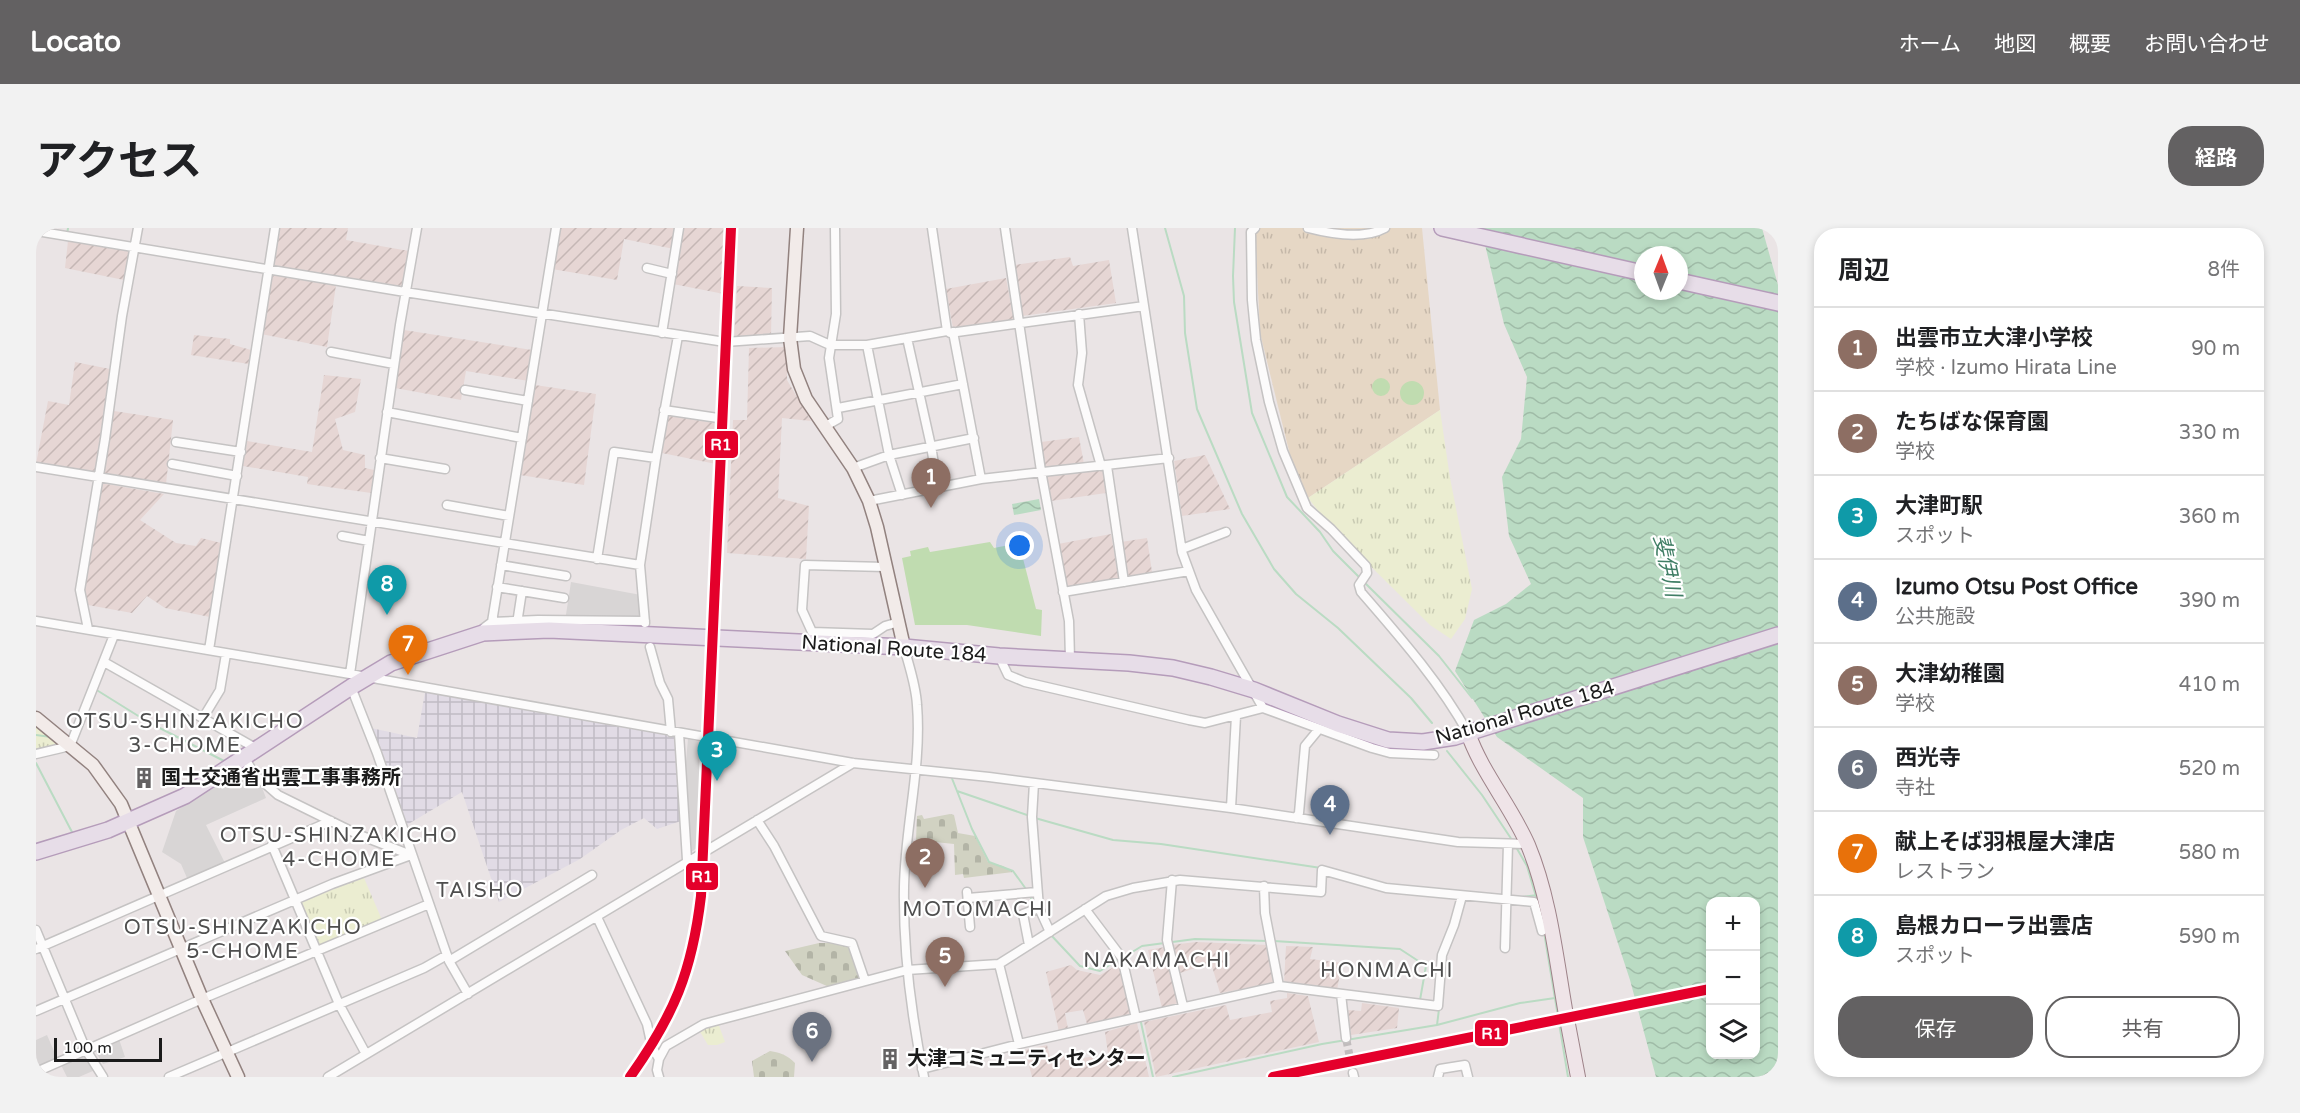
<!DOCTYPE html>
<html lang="ja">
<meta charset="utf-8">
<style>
:root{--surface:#fff;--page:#f2f2f2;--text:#202124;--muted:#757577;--line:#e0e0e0;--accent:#636162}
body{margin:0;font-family:"Varela Round","Noto Sans JP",sans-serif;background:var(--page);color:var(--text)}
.controls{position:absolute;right:18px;bottom:18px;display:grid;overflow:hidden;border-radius:12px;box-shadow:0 3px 9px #0003}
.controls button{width:54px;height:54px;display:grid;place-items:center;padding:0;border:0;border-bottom:2px solid var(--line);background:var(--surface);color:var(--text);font:30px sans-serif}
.compass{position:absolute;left:1598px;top:18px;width:54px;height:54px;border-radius:50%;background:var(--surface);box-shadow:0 3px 9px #0003;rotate:1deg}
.scale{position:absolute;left:18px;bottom:15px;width:108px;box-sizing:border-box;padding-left:6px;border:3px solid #1b1b1b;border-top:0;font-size:16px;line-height:21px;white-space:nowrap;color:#1b1b1b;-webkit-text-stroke:4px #fff;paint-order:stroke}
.you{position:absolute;left:984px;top:318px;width:21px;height:21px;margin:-15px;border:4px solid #fff;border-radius:50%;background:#1a73e8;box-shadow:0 0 0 9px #1a73e833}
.badge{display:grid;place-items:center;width:39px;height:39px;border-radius:50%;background:var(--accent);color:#fff;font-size:20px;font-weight:700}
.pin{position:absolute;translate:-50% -50px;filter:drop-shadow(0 2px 3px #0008)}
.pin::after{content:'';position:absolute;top:32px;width:21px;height:18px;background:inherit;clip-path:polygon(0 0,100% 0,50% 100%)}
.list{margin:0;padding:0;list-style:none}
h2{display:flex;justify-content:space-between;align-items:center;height:78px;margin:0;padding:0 24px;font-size:26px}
h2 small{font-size:20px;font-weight:400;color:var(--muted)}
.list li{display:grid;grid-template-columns:39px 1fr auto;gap:18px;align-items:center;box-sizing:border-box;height:84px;padding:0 24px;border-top:2px solid var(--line)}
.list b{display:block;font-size:22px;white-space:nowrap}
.list p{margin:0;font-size:20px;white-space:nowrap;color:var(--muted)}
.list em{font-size:20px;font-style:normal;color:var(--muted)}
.actions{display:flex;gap:12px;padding:18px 24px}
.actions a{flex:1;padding:14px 0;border:2px solid var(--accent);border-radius:24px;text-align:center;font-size:21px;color:var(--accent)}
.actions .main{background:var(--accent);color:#fff}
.icon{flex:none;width:33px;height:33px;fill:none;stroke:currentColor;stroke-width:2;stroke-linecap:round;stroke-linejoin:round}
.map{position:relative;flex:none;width:1742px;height:849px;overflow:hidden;border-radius:24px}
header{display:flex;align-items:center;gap:36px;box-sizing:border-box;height:84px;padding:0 30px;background:var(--accent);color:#fff}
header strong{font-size:28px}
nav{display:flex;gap:33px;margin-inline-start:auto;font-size:21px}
.intro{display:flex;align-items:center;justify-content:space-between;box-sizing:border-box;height:144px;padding:0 36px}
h1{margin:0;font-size:42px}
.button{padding:15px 27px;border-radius:24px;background:var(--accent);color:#fff;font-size:21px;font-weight:700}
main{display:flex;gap:36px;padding:0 36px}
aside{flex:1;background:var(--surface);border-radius:24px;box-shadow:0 3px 9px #0003}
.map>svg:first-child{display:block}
</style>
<header>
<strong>Locato</strong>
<nav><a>ホーム</a><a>地図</a><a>概要</a><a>お問い合わせ</a></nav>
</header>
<div class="intro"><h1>アクセス</h1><a class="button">経路</a></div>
<main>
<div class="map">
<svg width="1742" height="849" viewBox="0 0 1742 849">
<defs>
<pattern id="industrial-grid" width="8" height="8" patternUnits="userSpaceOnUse" patternTransform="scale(1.5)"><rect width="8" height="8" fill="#e1dbe5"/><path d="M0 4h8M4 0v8" fill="none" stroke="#c0bbc4"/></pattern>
<pattern id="farmland-furrows" width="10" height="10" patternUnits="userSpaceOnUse" patternTransform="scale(1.5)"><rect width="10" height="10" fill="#e6d6d4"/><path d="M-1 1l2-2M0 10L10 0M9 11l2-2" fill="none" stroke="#c5b7b5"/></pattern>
<pattern id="grass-tufts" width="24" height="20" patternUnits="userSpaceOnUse" patternTransform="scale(1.5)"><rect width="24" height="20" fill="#e6d7c5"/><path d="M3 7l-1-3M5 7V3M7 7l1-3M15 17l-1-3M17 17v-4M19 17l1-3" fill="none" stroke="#c5b8a9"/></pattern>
<pattern id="cemetery-stones" width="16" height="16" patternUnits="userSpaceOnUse" patternTransform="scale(1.5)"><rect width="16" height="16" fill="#d1d2c2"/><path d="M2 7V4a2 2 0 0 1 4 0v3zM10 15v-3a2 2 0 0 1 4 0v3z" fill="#b3b4a6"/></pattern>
<pattern id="park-tufts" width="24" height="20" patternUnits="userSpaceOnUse" patternTransform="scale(1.5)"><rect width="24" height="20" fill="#ebedd1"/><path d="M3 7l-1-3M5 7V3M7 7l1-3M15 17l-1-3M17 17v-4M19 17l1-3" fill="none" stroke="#c9cbb3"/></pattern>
<pattern id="water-waves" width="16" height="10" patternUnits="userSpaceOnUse" patternTransform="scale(1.5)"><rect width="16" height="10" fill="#badbc3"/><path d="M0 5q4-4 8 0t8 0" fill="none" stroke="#9fbba7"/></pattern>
</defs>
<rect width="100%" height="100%" fill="#eae4e5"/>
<path fill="url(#industrial-grid)" d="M 389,464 L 641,509 L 645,593 L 621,601 L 608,590 L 585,602 L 544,631 L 463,674 L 426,564 L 369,598 L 335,500 L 381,510 Z"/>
<path fill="url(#farmland-furrows)" d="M 244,0 L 312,0 L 310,12 L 373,23 L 367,60 L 238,39 Z
M 523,0 L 691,0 L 688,66 L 637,56 L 643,22 L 588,11 L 581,52 L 516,41 Z
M 32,13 L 94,22 L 88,52 L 29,40 Z
M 1034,29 L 1037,38 L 1073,32 L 1080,75 L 986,88 L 979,37 Z
M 236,46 L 300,57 L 291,119 L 225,106 Z
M 970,50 L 978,92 L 917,100 L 910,61 Z
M 701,58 L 736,60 L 735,108 L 698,112 Z
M 368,102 L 496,122 L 493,153 L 430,143 L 425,172 L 359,160 Z
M 158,107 L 194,111 L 194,116 L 215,122 L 213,136 L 155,127 Z
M 751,119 L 751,152 L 775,193 L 746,190 L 742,270 L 773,278 L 770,331 L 691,325 L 697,192 L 711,192 L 713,120 Z
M 39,134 L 74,141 L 59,243 L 0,236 L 12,173 L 33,177 Z
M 288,147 L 325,151 L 319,184 L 299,191 L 307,222 L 329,227 L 329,240 L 338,242 L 335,265 L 271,256 L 272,249 L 207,238 L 211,213 L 276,224 Z
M 499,157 L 560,166 L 548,257 L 484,247 Z
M 78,183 L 137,192 L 130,256 L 68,245 Z
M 632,187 L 679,195 L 680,236 L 626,225 Z
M 1043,209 L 1048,236 L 1008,239 L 1005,214 Z
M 1169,227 L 1194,281 L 1146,288 L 1138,233 Z
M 1068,242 L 1070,265 L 1015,273 L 1009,247 Z
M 65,255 L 128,266 L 104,292 L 140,315 L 160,318 L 165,310 L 185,315 L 174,389 L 129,380 L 111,368 L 96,385 L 52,377 L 48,362 Z
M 1075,306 L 1083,351 L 1031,360 L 1022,316 Z
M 1111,310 L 1116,344 L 1091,349 L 1085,314 Z
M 1160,714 L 1232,717 L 1239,755 L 1184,765 L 1175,735 L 1144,745 L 1135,717 Z
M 1250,718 L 1277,719 L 1274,731 L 1306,735 L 1301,762 L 1248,755 Z
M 1129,719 L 1142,775 L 1126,780 L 1112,722 Z
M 1083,736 L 1095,787 L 1051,796 L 1047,782 L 1029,785 L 1032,801 L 1023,804 L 1010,744 L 1035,737 L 1041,742 L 1064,747 Z
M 1251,765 L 1272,768 L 1283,814 L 1120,849 L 1108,794 L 1190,777 L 1194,792 L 1236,784 L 1234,773 L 1251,770 Z
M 1326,775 L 1363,780 L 1361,800 L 1315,807 L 1312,782 L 1325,783 Z
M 1101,795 L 1113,849 L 996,849 L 989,822 L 1011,817 L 1014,829 L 1043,823 L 1047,830 L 1072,826 L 1069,804 Z"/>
<path fill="url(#grass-tufts)" d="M 1219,0 L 1386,0 L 1404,182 L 1272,270 L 1255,231 L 1224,105 Z"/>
<path fill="url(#cemetery-stones)" d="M 914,586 L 918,587 L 922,605 L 939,608 L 952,634 L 967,638 L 977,644 L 928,650 L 927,646 L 919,647 L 918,616 L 880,612 L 881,588 L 886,587 L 888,591 Z
M 783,715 L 814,715 L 826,749 L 793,759 L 766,747 L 749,723 Z
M 734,823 C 745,825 751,827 759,835 L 758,849 L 718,849 L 716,833 Z"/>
<path fill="url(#park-tufts)" d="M 1404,182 L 1414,250 L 1436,361 L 1429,391 L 1415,411 L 1394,397 L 1295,299 L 1272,270 Z
M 0,497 L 21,515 L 20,518 L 0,523 Z
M 328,650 L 346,692 L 284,718 L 265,673 Z
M 682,795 L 689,814 L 681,817 L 672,817 L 663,802 Z"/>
<path fill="#c0dcb0" d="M1336 159a9 9 0 1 1 18 0a9 9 0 1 1-18 0Z
M1364 165a12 12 0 1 1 24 0a12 12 0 1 1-24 0Z
M 954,314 L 958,320 L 983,315 L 1000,381 L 1006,382 L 1005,408 L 931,397 L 879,397 L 866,330 L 875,328 L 874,323 L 892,319 L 894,324 Z"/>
<path fill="#d8d5d5" d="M 535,354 L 605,367 L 607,391 L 529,393 Z
M 652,511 L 665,514 L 662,619 L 654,625 L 649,544 Z
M 200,543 L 225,557 L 230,570 L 170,597 L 189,635 L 151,650 L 145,636 L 126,624 L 140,583 Z
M 11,807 L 21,830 L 0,839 L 0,812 Z
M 83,811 L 89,829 L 67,836 L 58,821 Z
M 49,827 L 59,842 L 43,849 L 31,849 L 25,837 Z"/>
<path fill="url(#water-waves)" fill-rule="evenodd" d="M 1445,0 L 1726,0 L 1742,57 L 1742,849 L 1620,849 L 1594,752 L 1547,609 L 1547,570 L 1461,509 L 1419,443 L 1438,392 L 1470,376 L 1495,356 L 1473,308 L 1466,249 L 1485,211 L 1491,149 L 1468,96 ZM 1607,27 L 1643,27 L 1643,63 L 1607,63 ZM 1674,674 L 1720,674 L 1720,826 L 1674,826 Z
M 1003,271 L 1005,282 L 978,287 L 976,276 Z"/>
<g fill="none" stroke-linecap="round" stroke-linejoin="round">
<path stroke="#badbc3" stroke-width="2" d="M 1129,0 L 1148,68 L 1149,105 L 1161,181 L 1206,286 L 1238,341 L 1260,366 L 1302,400 L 1375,470 L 1396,495
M 1199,0 L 1197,48 L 1198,74 L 1216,185 L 1251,269 L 1284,304 L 1297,323 L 1323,349
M 31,7 L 32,0
M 1327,353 L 1403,428 L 1436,470
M 59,461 L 112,494 L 190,534
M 0,507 L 15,509
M 1411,523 L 1446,567 L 1476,612
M 0,535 L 37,606
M 203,541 L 216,549
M 915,548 L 921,563 L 994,588
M 921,563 L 936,601 L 953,634 L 977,643 L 990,661
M 999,590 L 1077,612 L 1125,616 L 1285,640
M 1480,619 L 1491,638 L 1501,672
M 993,666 L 1000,680
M 1486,669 L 1501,667
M 1508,704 L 1532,849
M 1014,706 L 1044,738 L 1064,743 L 1083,731
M 1238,713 L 1364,721 L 1390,738 L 1384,772
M 1088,729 L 1106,718 L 1159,711 L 1232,713
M 1403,781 L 1401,797 L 1484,775 L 1519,770
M 1104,790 L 1117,849
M 1137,849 L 1286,816 L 1401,797"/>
<path stroke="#c1bcbd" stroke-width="8" stroke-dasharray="8 4" stroke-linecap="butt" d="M 1310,810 L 1317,845"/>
<defs>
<path id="street" d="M 896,0 L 911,103
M 969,0 L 1005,243 L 1033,393 L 1034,431
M 1219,0 L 1215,4 L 1216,72 L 1220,112 L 1233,174 L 1247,223 L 1271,280 L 1295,301 L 1330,338 L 1331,345 L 1323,357 L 1325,364 C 1363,408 1403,453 1432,505
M 1272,0 C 1295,6 1327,12 1349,0
M 0,3 L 369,64 L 689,114 L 774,108 L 794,117 L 831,117 L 911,103 L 914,105 L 1108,78
M 611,40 L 636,46
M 1043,86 L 1046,125 L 1042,157 L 1065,238
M 917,104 L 945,251
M 626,105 L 643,0
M 871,110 L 895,218 L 902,260
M 831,117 L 853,227 L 866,267
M 295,124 L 358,136
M 429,162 L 492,173
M 802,180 L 927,156
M 628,182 L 682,190
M 351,184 L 486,210
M 788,199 L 802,191 L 793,130 L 800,86 L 799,0
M 140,214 L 205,224
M 344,230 L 409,241
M 136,236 L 201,248
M 1071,238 L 1088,354
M 0,239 L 604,337 L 620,230 L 642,108
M 817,240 L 853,227 L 938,210
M 833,273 L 945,251 L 1133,230
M 411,277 L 473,288
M 306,308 L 333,313
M 1146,321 L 1190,304
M 561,331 L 578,224 L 620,230
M 465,337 L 530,348
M 604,337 L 609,395
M 849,339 L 769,337 L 766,382 L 776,404 L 837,406 L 849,398 L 863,394
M 461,359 L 528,370
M 1027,364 L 1153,343
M 482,389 L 486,363
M 0,393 L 314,446 L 817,535 L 953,549 L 1195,580 L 1422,614 L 1491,616
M 456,394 L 502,392 L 609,393
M 52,401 L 44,362 L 69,211 L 86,88 L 102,0
M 447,404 L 448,400 L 456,394 L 520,0
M 614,419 L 624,455 L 632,471 L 635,504
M 868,419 C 873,438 880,457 881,477 C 886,538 869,598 868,659 C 867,723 875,786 888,849
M 173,422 L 239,0
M 963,428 L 972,447 L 989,454 L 1153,492 L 1169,495 L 1227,480 L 1160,362 L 1146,324 L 1096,0
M 68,434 L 221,521
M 314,446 L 364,97 L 381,0
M 315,459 L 341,525 L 413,733 L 432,766
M 1227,480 L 1336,520 L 1354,525 L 1398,527
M 167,490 L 184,462 L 190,426
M 643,505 L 651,632
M 0,526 L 34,518 L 78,407
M 209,530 L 218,546 L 242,567 L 321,606 L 375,627
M 998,555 L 996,589 L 1003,680 L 1014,704
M 1195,580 L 1200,488
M 1260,590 L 1263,585 L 1269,518 L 1283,501
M 721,592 L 738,618 L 785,708 L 816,715 L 829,753
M 236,617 L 303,776 L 330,826
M 1136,652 L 1131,712 L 1147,778
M 1228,658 L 1229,685 L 1243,758
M 931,664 L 934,699
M 932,670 L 1001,664
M 1049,681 L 1086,730 L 1100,790
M 561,689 L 611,796 L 616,819 L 623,831
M 0,702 L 50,822 L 67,849
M 993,717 L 987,686 L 1003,680
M 1469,720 L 1472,616
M 0,721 L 295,593
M 413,733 L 556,647
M 963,736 L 983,816
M 1305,766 L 1310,810
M 0,783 L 296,656 L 375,627
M 886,841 L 983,816 L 1243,758 L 1402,778 L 1406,727 L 1418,697 L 1426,668
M 0,844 L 166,771 L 393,676
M 1317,845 L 1318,849
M 133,849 L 388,740 L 411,727
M 292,849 L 817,535
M 623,849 L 621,842 L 623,831 L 630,818 L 668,796 L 871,742 L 963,736 L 1070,668 L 1097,660 L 1144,652 L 1285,664 L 1286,642 L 1350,660 L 1498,674 L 1506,703
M 1402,849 L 1404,841 L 1429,837 L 1432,849"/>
<path id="secondary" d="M 761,0 L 754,110 L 758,141 L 770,171 L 817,240 L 833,273 L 841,299 L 868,419
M 0,490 L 57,537 L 85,576 L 166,771 L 202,849"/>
<path id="primary" d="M 1432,505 C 1446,545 1475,578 1492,617 C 1514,670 1520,730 1530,787
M 1531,791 L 1542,849"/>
<path id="highway" d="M 1406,0 L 1607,45
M 1643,53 L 1742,75
M 0,624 L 72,602 L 149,568 L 315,459 L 355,435 L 447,405 L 513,402 L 868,419 L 963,428 L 1093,435 L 1137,440 L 1175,449 L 1218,462 L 1302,496 L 1352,512 L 1387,514 L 1419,509 L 1742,407"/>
</defs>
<use href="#street" stroke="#c5c3c3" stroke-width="11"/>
<use href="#secondary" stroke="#92827f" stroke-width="15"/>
<use href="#primary" stroke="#9e8389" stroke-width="16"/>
<use href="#highway" stroke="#b59cba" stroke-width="18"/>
<use href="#street" stroke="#fcfbfb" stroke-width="8"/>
<use href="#secondary" stroke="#f2ebe9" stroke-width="12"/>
<use href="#primary" stroke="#efe4e8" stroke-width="14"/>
<use href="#highway" stroke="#e7dde8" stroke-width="15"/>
<defs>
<path id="rail-1" d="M 594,849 C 638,787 656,744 665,668 L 695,0
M 1237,849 L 1674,761"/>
</defs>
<use href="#rail-1" stroke="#fff" stroke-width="15"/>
<use href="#rail-1" stroke="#e4002b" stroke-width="10"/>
</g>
<defs>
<symbol id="building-bare" viewBox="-9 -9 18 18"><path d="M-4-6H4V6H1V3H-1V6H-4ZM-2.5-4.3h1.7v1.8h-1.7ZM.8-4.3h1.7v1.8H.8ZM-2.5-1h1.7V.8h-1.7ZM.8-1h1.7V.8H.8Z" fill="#636162" stroke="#fff" stroke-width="2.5" paint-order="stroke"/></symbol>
</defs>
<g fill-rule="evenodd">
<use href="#building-bare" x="93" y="535" width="30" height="30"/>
<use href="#building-bare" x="839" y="816" width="30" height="30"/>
</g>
<g text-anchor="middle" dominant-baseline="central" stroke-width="4.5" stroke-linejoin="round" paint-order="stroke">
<g font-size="20" fill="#1b1b1b" stroke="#fff">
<text transform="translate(858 421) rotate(4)">National Route 184</text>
<text transform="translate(1489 485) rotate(-16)">National Route 184</text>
</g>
<g font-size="20" font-weight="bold" fill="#1b1b1b" stroke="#fff" text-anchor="start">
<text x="125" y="550">国土交通省出雲工事事務所</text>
<text x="871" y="831">大津コミュニティセンター</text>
</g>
<g font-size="21" font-style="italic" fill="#407e65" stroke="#fff">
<text transform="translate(1631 338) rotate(78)">斐伊川</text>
</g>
<g font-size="21" letter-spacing="1.5" fill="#4e4e4e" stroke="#fff">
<text x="149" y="493">OTSU-SHINZAKICHO<tspan x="149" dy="24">3-CHOME</tspan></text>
<text x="303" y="607">OTSU-SHINZAKICHO<tspan x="303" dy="24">4-CHOME</tspan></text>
<text x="444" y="662">TAISHO</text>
<text x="942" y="681">MOTOMACHI</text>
<text x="207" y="699">OTSU-SHINZAKICHO<tspan x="207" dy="24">5-CHOME</tspan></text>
<text x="1121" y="732">NAKAMACHI</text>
<text x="1351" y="742">HONMACHI</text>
</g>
</g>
<g stroke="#fff" stroke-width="2">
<rect x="668" y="202" width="35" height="29" rx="6" fill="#e4002b"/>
<rect x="649" y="634" width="34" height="29" rx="6" fill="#e4002b"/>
<rect x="1438" y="791" width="35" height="28" rx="6" fill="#e4002b"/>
</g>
<g font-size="16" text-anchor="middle" font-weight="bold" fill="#fff">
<text x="685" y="222">R1</text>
<text x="666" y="654">R1</text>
<text x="1456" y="811">R1</text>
</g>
</svg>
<div class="controls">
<button>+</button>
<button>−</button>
<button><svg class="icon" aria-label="layers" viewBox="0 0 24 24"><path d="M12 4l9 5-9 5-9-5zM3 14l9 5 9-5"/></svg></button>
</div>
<svg class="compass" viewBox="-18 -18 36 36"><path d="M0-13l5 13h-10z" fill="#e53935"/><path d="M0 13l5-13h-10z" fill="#757577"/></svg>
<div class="scale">100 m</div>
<div class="you"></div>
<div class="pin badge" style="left:895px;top:280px;background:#8d6e63">1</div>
<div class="pin badge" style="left:889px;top:660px;background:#8d6e63">2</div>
<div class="pin badge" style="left:681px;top:553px;background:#0f9aa8">3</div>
<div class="pin badge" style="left:1294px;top:607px;background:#5c6f8a">4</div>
<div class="pin badge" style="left:909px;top:759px;background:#8d6e63">5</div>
<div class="pin badge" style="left:776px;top:834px;background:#6b7280">6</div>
<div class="pin badge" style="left:372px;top:447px;background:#e8710a">7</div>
<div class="pin badge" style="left:351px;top:387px;background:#0f9aa8">8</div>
</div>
<aside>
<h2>周辺<small>8件</small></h2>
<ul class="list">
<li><span class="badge" style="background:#8d6e63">1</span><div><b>出雲市立大津小学校</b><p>学校 · Izumo Hirata Line</p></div><em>90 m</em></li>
<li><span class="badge" style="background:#8d6e63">2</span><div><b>たちばな保育園</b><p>学校</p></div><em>330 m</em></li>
<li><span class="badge" style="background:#0f9aa8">3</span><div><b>大津町駅</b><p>スポット</p></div><em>360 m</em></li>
<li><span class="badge" style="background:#5c6f8a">4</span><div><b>Izumo Otsu Post Office</b><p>公共施設</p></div><em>390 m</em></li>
<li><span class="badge" style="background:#8d6e63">5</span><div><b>大津幼稚園</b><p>学校</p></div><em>410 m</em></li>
<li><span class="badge" style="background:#6b7280">6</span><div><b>西光寺</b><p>寺社</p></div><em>520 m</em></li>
<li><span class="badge" style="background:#e8710a">7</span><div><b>献上そば羽根屋大津店</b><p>レストラン</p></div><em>580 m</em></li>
<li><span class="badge" style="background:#0f9aa8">8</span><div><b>島根カローラ出雲店</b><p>スポット</p></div><em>590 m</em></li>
</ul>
<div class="actions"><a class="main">保存</a><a>共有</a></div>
</aside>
</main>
